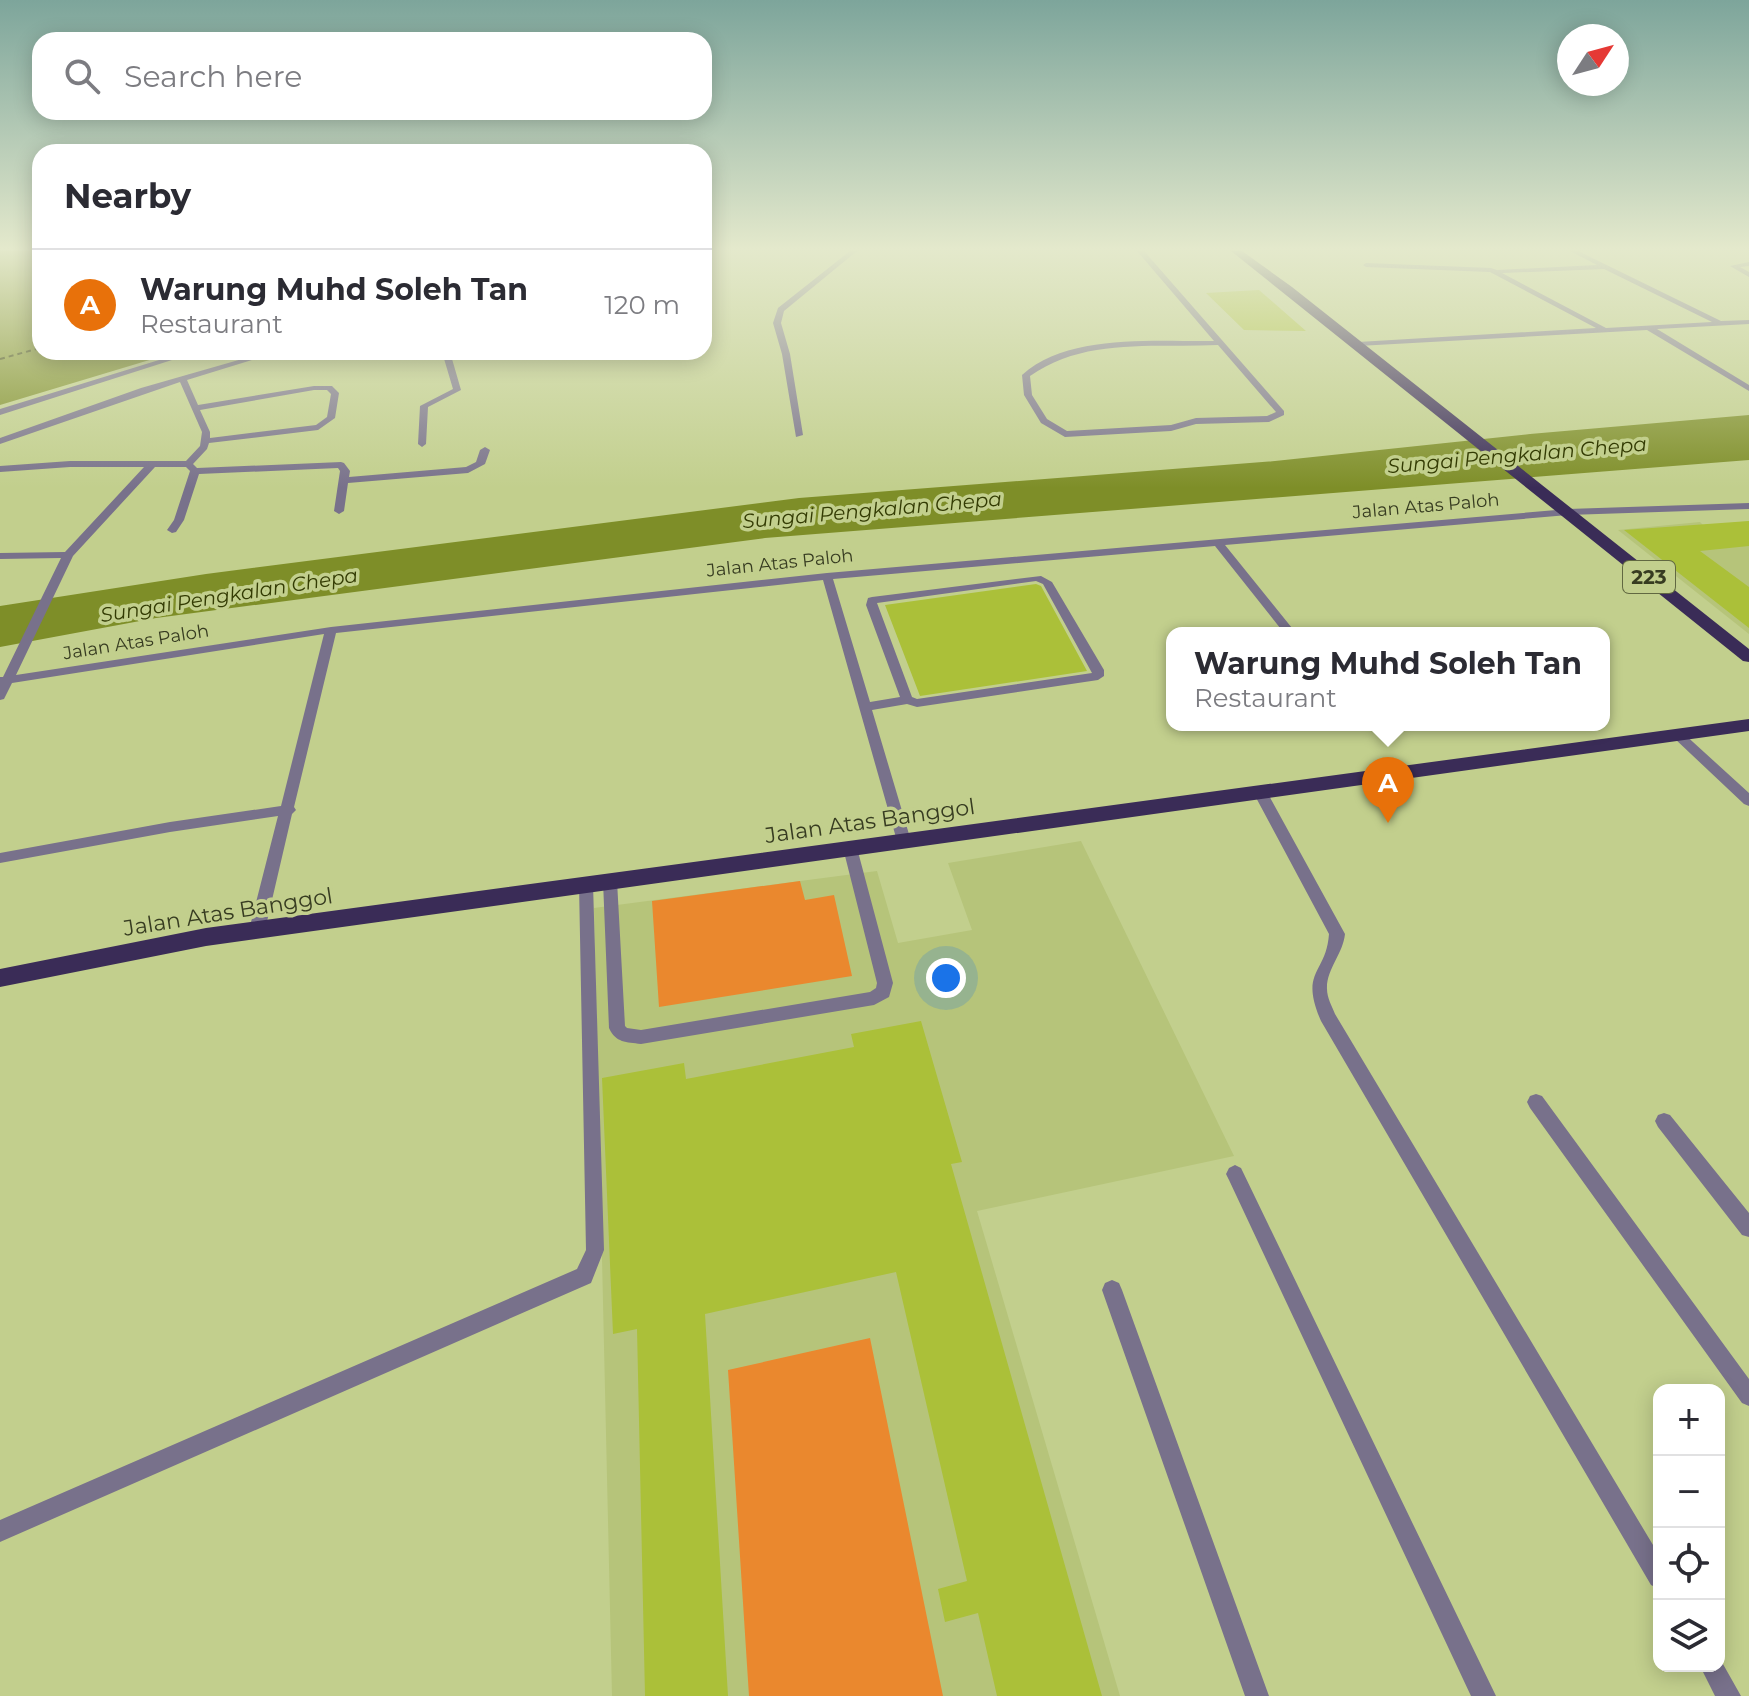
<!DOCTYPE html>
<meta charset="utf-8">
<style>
:root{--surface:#fff;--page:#f7f7f7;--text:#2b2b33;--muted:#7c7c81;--line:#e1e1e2;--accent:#7142b9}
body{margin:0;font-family:Montserrat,sans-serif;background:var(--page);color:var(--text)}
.controls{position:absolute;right:24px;bottom:24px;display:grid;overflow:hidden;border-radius:16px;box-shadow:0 4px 20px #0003}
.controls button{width:72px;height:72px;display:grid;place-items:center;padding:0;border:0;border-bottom:2px solid var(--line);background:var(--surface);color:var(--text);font:40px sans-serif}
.compass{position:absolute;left:1557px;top:24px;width:72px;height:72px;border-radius:50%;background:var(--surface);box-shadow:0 4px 20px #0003;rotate:54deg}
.you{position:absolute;left:946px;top:978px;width:28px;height:28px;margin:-20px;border:6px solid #fff;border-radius:50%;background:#1a73e8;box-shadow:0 0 0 12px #1a73e833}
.badge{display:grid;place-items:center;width:52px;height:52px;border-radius:50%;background:var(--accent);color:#fff;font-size:26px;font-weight:700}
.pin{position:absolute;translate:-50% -66px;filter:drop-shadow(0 2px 4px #0008)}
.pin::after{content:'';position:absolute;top:42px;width:28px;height:24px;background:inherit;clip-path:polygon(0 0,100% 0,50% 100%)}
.popup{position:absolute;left:1166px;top:627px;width:444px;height:104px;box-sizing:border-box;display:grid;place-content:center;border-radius:16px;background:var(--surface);filter:drop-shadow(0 2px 6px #0005);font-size:26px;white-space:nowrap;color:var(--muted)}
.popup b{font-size:30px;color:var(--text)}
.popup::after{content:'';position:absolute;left:50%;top:100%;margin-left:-16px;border:16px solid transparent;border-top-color:var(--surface)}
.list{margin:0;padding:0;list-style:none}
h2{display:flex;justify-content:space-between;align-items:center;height:104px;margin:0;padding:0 32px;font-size:34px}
h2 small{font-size:26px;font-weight:400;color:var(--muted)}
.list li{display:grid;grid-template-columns:52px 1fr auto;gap:24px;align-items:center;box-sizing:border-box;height:112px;padding:0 32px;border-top:2px solid var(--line)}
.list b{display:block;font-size:30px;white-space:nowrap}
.list p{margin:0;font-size:26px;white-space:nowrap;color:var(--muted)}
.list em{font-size:26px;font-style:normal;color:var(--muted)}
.icon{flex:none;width:44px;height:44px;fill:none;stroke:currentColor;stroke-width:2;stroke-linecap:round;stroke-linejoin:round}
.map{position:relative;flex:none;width:1749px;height:1696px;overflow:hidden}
.search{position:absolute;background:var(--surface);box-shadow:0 4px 20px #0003;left:32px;top:32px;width:680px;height:88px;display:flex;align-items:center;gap:20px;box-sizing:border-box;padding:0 28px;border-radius:24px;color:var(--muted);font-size:30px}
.panel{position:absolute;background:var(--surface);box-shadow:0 4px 20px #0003;left:32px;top:144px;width:680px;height:216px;border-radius:24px}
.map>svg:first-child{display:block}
</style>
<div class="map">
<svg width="1749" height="1696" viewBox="0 0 1749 1696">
<rect width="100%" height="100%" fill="#c2cf8d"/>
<path fill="#b6c47a" d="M 1749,521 L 1749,634 L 1618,530 L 1700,522 L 1704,526 Z
M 1081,841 L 1234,1156 L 977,1211 L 1120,1696 L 612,1696 L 594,908 L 877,871 L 898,943 L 972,930 L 948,863 Z"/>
<path fill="#ea882e" d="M 800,881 L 805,900 L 834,895 L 852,976 L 659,1007 L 652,901 Z
M 870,1338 L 943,1696 L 749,1696 L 728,1370 Z"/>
<path fill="#7e8e28" d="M 0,251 L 40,251 L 40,352 L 176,352 L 0,405 Z
M 1749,415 L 1749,460 L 765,538 L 156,618 L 0,647 L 0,606 L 206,574 L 799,498 L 1275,461 L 1530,434 Z"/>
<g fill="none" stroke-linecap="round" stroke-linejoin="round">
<path stroke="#333b03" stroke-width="2" stroke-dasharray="5 4" stroke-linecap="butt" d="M 0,359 L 40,348"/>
</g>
<path fill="#abc039" d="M 1259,290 L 1306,331 L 1244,330 L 1206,293 Z
M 1749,521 L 1749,546 L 1700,551 L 1749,587 L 1749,628 L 1624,530 Z
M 1036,584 L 1041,586 L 1087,671 L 920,696 L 885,605 Z
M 921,1021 L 962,1162 L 951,1164 L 1102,1696 L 997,1696 L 978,1613 L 945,1622 L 938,1589 L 967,1581 L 896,1272 L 705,1314 L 728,1696 L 645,1696 L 637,1329 L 613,1334 L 602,1078 L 684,1063 L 686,1079 L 854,1047 L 851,1034 Z"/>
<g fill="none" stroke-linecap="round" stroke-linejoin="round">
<path fill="#78718b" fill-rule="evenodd" d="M 850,251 L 857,251 L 784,311 L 781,323 L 790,354 L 803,435 L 796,437 L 782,354 L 773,323 L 778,308 Z
M 1137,251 L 1144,251 L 1284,411 L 1284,415 L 1269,422 L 1196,424 L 1171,431 L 1065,437 L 1041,423 L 1024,395 L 1022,375 C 1069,333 1155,342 1214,341 ZM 1218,345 L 1276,412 L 1267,416 L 1196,418 L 1171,425 L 1067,431 L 1047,419 L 1032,395 L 1030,376 C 1085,337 1154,348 1218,345 Z
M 1570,251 L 1578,251 L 1721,321 L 1749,320 L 1749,324 L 1657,329 L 1749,385 L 1749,391 L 1647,330 L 1358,346 L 1354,344 L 1358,342 L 1596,328 L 1490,272 L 1366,267 L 1363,265 L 1366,263 L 1491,268 L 1497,270 L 1597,265 ZM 1604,269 L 1712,322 L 1606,328 L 1502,273 Z
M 1749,262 L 1749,266 L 1740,267 L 1749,272 L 1749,277 L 1730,266 Z
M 185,352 L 197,352 L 0,415 L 0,409 Z
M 266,352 L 278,352 L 187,380 L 198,405 L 314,386 L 332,386 L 339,393 L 335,418 L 318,430 L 209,443 L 207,449 L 193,464 L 197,468 L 341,462 L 344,463 L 350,471 L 349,477 L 466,467 L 476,462 L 480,450 L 485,447 L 490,450 L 485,464 L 468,473 L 348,483 L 344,511 L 339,514 L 334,511 L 340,471 L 338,468 L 199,474 L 184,520 L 176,532 L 172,533 L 167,530 L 174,520 L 190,471 L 186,467 L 155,467 L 73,556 L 16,675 L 331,627 L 827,573 L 1568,509 L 1749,503 L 1749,509 L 1568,515 L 1225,545 L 1296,633 L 1284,633 L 1215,546 L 833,579 L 870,702 L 900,697 L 866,605 L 868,598 L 872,597 L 1041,576 L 1052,582 L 1104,670 L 1104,676 L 1098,680 L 917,707 L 907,704 L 872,710 L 911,841 L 904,846 L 897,841 L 823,580 L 336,633 L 294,807 L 296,810 L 292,814 L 265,930 L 262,934 L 257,936 L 252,934 L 249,930 L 278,816 L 170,832 L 0,863 L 0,853 L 170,822 L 281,806 L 324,634 L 12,683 L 4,699 L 0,700 L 0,677 L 3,677 L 61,558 L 0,559 L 0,553 L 65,552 L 144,467 L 70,467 L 0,472 L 0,466 L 70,461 L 186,461 L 200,446 L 202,432 L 180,382 L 0,444 L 0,438 L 141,388 ZM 314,390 L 327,390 L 331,394 L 327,417 L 316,425 L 210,438 L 210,432 L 200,410 ZM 1036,581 L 1043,584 L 1092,673 L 917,699 L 912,697 L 877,603 Z
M 442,352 L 450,352 L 461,390 L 428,407 L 426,444 L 422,447 L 418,444 L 420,406 L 453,389 Z
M 1678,731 L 1682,732 L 1749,793 L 1749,806 L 1744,804 L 1674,738 L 1672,735 Z
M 1260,787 L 1267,792 L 1345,934 C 1343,954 1326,970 1327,989 C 1327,998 1332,1006 1335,1014 L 1659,1555 L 1659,1589 L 1651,1585 L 1321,1021 C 1299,970 1326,975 1329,934 L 1253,792 Z
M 850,843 L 857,848 L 893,983 L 889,997 L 874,1005 L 641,1044 C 626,1042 616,1043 609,1028 L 603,881 L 605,877 L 615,877 L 617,881 L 625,1026 L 627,1028 L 641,1030 L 870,992 L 876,988 L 877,983 L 843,848 Z
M 586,878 L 591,880 L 593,884 L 604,1250 L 591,1283 L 0,1542 L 0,1520 L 577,1269 L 586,1250 L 579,884 L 581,880 Z
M 1536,1094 L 1542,1096 L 1749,1379 L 1749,1406 L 1742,1403 L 1530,1108 L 1527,1102 L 1530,1096 Z
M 1664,1113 L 1670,1115 L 1749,1213 L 1749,1237 L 1742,1235 L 1658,1127 L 1655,1121 L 1658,1115 Z
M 1235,1165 L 1241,1168 L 1496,1696 L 1471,1696 L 1229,1180 L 1226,1174 L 1229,1168 Z
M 1112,1280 L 1119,1283 L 1122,1290 L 1269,1696 L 1245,1696 L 1102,1290 L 1105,1283 Z
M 1719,1657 L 1741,1696 L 1715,1696 L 1700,1666 L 1719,1666 Z"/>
<path fill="#3a2c57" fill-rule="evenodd" d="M 1231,251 L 1242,251 L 1292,287 L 1749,649 L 1749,662 L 1743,661 Z
M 1749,719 L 1749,731 L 206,946 L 0,987 L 0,969 L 206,928 Z"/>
</g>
<linearGradient id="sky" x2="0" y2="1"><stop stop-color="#7da59b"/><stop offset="0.51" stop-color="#e4e9cc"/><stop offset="1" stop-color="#e4e9cc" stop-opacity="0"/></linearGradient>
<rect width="1749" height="488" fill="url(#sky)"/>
<g text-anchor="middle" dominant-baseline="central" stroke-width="7" stroke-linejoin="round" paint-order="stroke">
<g font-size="18" fill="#373c21" stroke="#c2cf8d">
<text transform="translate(1426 506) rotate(-5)">Jalan Atas Paloh</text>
<text transform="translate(780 563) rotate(-6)">Jalan Atas Paloh</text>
<text transform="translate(136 642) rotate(-9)">Jalan Atas Paloh</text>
</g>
<g font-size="20" font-style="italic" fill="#333b03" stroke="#c2cf8d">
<text transform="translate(1517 455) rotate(-5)">Sungai Pengkalan Chepa</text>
<text transform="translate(872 510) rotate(-5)">Sungai Pengkalan Chepa</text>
<text transform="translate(229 595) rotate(-9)">Sungai Pengkalan Chepa</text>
</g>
<rect fill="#c2cf8d" stroke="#616841" stroke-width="2" x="1623" y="561" width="52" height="32" rx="6"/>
<g font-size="20" font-weight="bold" fill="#373c21">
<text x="1649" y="577">223</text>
</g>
<g font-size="22" fill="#373c21" stroke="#c2cf8d">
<text transform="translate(870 821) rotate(-8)">Jalan Atas Banggol</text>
<text transform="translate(228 912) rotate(-9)">Jalan Atas Banggol</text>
</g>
</g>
</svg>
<div class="controls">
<button>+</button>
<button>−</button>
<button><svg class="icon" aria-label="locate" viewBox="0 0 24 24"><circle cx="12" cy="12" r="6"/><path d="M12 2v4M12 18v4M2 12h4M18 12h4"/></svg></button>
<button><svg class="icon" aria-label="layers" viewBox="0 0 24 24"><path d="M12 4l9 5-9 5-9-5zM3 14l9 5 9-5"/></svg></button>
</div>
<svg class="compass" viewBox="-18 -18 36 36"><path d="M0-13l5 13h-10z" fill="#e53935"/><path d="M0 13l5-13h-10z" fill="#7c7c81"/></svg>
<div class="you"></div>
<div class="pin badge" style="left:1388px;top:823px;background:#e8710a">A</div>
<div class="popup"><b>Warung Muhd Soleh Tan</b>Restaurant</div>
<div class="search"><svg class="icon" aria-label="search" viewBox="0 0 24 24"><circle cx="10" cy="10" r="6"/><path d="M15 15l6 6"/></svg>Search here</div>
<section class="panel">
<h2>Nearby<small></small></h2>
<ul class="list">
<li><span class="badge" style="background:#e8710a">A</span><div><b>Warung Muhd Soleh Tan</b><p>Restaurant</p></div><em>120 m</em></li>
</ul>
</section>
</div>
